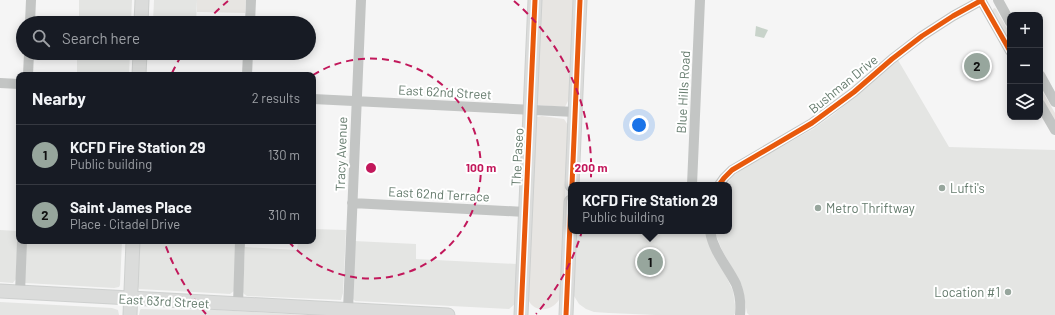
<!DOCTYPE html>
<meta charset="utf-8">
<style>
:root{--surface:#171b24;--page:#20242c;--text:#f1f3f6;--muted:#9ea1a6;--line:#363941;--accent:#97a69d}
body{margin:0;font-family:Barlow,sans-serif;background:var(--page);color:var(--text)}
.controls{position:absolute;right:12px;top:12px;display:grid;overflow:hidden;border-radius:8px;box-shadow:0 2px 10px #0003}
.controls button{width:36px;height:36px;display:grid;place-items:center;padding:0;border:0;border-bottom:1px solid var(--line);background:var(--surface);color:var(--text);font:20px sans-serif}
.you{position:absolute;left:639px;top:125px;width:14px;height:14px;margin:-10px;border:3px solid #fff;border-radius:50%;background:#1a73e8;box-shadow:0 0 0 6px #1a73e833}
.badge{display:grid;place-items:center;width:26px;height:26px;border-radius:50%;background:var(--accent);color:#111;font-size:13px;font-weight:700}
.pin{position:absolute;translate:-50% -50%;border:2px solid #fff;box-shadow:0 1px 4px #0006}
.popup{position:absolute;left:568px;top:182px;width:164px;height:52px;box-sizing:border-box;display:grid;place-content:center;border-radius:8px;background:var(--surface);filter:drop-shadow(0 1px 3px #0005);font-size:13px;white-space:nowrap;color:var(--muted)}
.popup b{font-size:15px;color:var(--text)}
.popup::after{content:'';position:absolute;left:50%;top:100%;margin-left:-8px;border:8px solid transparent;border-top-color:var(--surface)}
.list{margin:0;padding:0;list-style:none}
h2{display:flex;justify-content:space-between;align-items:center;height:52px;margin:0;padding:0 16px;font-size:17px}
h2 small{font-size:13px;font-weight:400;color:var(--muted)}
.list li{display:grid;grid-template-columns:26px 1fr auto;gap:12px;align-items:center;box-sizing:border-box;height:60px;padding:0 16px;border-top:1px solid var(--line)}
.list b{display:block;font-size:15px;white-space:nowrap}
.list p{margin:0;font-size:13px;white-space:nowrap;color:var(--muted)}
.list em{font-size:13px;font-style:normal;color:var(--muted)}
.icon{flex:none;width:22px;height:22px;fill:none;stroke:currentColor;stroke-width:2;stroke-linecap:round;stroke-linejoin:round}
.map{position:relative;flex:none;width:1055px;height:315px;overflow:hidden}
.search{position:absolute;background:var(--surface);box-shadow:0 2px 10px #0003;left:16px;top:16px;width:300px;height:44px;display:flex;align-items:center;gap:10px;box-sizing:border-box;padding:0 14px;border-radius:22px;color:var(--muted);font-size:15px}
.panel{position:absolute;background:var(--surface);box-shadow:0 2px 10px #0003;left:16px;top:72px;width:300px;height:172px;border-radius:8px}
.map>svg:first-child{display:block}
</style>
<div class="map">
<svg width="1055" height="315" viewBox="0 0 1055 315">
<rect width="100%" height="100%" fill="#f5f5f5"/>
<path fill="#e4e5e3" d="M 79,0 L 132,0 L 131,23 L 79,23 Z
M 154,0 L 197,0 L 196,23 L 153,23 Z
M 77,53 L 130,53 L 129,75 L 77,75 Z
M 898,60 L 949,147 L 1055,150 L 1055,315 L 749,315 L 747,313 L 742,286 L 722,250 L 715,233 L 715,231 L 729,231 L 729,185 L 726,185 L 733,176 L 745,167 L 813,129 L 834,114 Z
M 313,229 L 346,230 L 343,293 L 341,300 L 247,296 L 244,294 L 243,292 L 245,247 L 297,250 L 298,241 L 313,241 Z
M 0,230 L 18,231 L 16,279 L 13,283 L 0,282 Z
M 575,231 L 705,231 L 733,291 L 736,312 L 734,315 L 656,315 L 609,313 L 594,312 L 586,309 L 579,304 L 574,296 L 572,289 Z
M 72,241 L 122,241 L 120,285 L 119,287 L 114,288 L 25,283 L 24,281 L 25,242 L 72,244 Z
M 139,241 L 236,241 L 234,291 L 230,294 L 139,289 L 137,284 Z
M 354,241 L 416,244 L 416,259 L 517,264 L 515,304 L 509,309 L 355,301 L 353,299 Z
M 0,302 L 112,308 L 118,310 L 119,315 L 0,315 Z
M 141,309 L 183,310 L 200,309 L 304,315 L 139,315 L 140,310 Z"/>
<path fill="#e7e5e2" d="M 197,0 L 246,0 L 245,13 L 197,12 Z
M 538,0 L 573,0 L 569,99 L 565,107 L 538,105 L 536,103 Z
M 994,8 L 996,9 L 1010,34 L 1010,44 L 992,11 Z
M 1040,87 L 1055,113 L 1055,123 L 1040,97 Z
M 542,116 L 564,119 L 568,125 L 568,130 L 561,294 C 558,310 536,315 529,301 C 528,298 528,294 528,291 L 535,119 L 537,117 Z"/>
<path fill="#c8d3ca" d="M 756,26 L 768,30 L 764,38 L 755,36 Z"/>
<g fill="none" stroke-linecap="round" stroke-linejoin="round">
<defs>
<path id="major" d="M 141,23 L 142,0
M 139,75 L 140,53
M 572,185 L 580,0
M 0,291 L 448,315
M 130,315 L 133,241
M 521,315 L 535,0
M 566,315 L 571,202"/>
</defs>
<use href="#major" stroke="#ced0cf" stroke-width="15"/>
<path stroke="#c3c5c4" stroke-width="10" d="M 981,0 L 1010,51
M 998,0 L 1010,22
M 30,23 L 31,0
M 250,23 L 251,0
M 28,75 L 29,53
M 247,75 L 248,53
M 1040,75 L 1055,102
M 0,83 L 19,84
M 313,99 L 575,112
M 1040,104 L 1055,130
M 692,185 L 700,0
M 719,185 L 724,178 L 732,170 L 812,123 L 854,92 L 892,59 L 922,36 L 953,16 L 982,0
M 352,203 L 525,212
M 710,231 C 713,251 727,266 736,284 C 740,294 741,305 740,315
M 20,293 L 22,241
M 238,305 L 240,241
M 348,310 L 361,0"/>
<use href="#major" stroke="#dbdcdb" stroke-width="13"/>
<defs>
<path id="cycleway" d="M 981,0 L 1010,51
M 572,185 L 580,0
M 719,185 L 724,178 L 732,170 L 812,123 L 854,92 L 892,59 L 922,36 L 953,16 L 982,0
M 521,315 L 535,0
M 566,315 L 571,202"/>
</defs>
<use href="#cycleway" stroke="#fff" stroke-width="8"/>
<use href="#cycleway" stroke="#e8590c" stroke-width="5"/>
</g>
<g fill="none" stroke="#c2185b" stroke-width="2" stroke-dasharray="7 5">
<path d="M313 75A110 110 0 1 1 289 242"/>
<path d="M206 314A220 220 0 0 1 164 241M172 73A220 220 0 0 1 183 53M206 22A220 220 0 0 1 228 1M514 1A220 220 0 0 1 536 314"/>
</g>
<g fill="#97a69d" stroke="#fff" stroke-width="1.5">
<circle cx="942" cy="188" r="4"/>
<circle cx="818" cy="208" r="4"/>
<circle cx="1008" cy="292" r="4"/>
</g>
<g text-anchor="middle" dominant-baseline="central" stroke-width="4" stroke-linejoin="round" paint-order="stroke">
<g font-size="13" fill="#657b6d" stroke="#fff">
<text transform="translate(843 84) rotate(-39)">Bushman Drive</text>
<text transform="translate(445 92) rotate(3)">East 62nd Street</text>
<text transform="translate(683 92) rotate(-87)">Blue Hills Road</text>
<text transform="translate(341 154) rotate(-88)">Tracy Avenue</text>
<text transform="translate(517 157) rotate(-87)">The Paseo</text>
<text transform="translate(439 194) rotate(3)">East 62nd Terrace</text>
<text transform="translate(164 301) rotate(3)">East 63rd Street</text>
</g>
<g font-size="13" fill="#657b6d" stroke="#fff" text-anchor="start">
<text x="950" y="188">Lufti's</text>
<text x="826" y="208">Metro Thriftway</text>
<text x="1000" y="292" text-anchor="end">Location #1</text>
</g>
</g>
<circle cx="371" cy="168" r="6" fill="#c2185b" stroke="#fff" stroke-width="2"/>
<g font-size="12" text-anchor="middle" font-weight="bold" fill="#c2185b" stroke="#fff" stroke-width="4" stroke-linejoin="round" paint-order="stroke">
<text x="481" y="172">100 m</text>
<text x="591" y="172">200 m</text>
</g>
</svg>
<div class="controls">
<button>+</button>
<button>−</button>
<button><svg class="icon" aria-label="layers" viewBox="0 0 24 24"><path d="M12 4l9 5-9 5-9-5zM3 14l9 5 9-5"/></svg></button>
</div>
<div class="you"></div>
<div class="pin badge" style="left:650px;top:262px">1</div>
<div class="popup"><b>KCFD Fire Station 29</b>Public building</div>
<div class="pin badge" style="left:977px;top:66px">2</div>
<div class="search"><svg class="icon" aria-label="search" viewBox="0 0 24 24"><circle cx="10" cy="10" r="6"/><path d="M15 15l6 6"/></svg>Search here</div>
<section class="panel">
<h2>Nearby<small>2 results</small></h2>
<ul class="list">
<li><span class="badge">1</span><div><b>KCFD Fire Station 29</b><p>Public building</p></div><em>130 m</em></li>
<li><span class="badge">2</span><div><b>Saint James Place</b><p>Place · Citadel Drive</p></div><em>310 m</em></li>
</ul>
</section>
</div>
